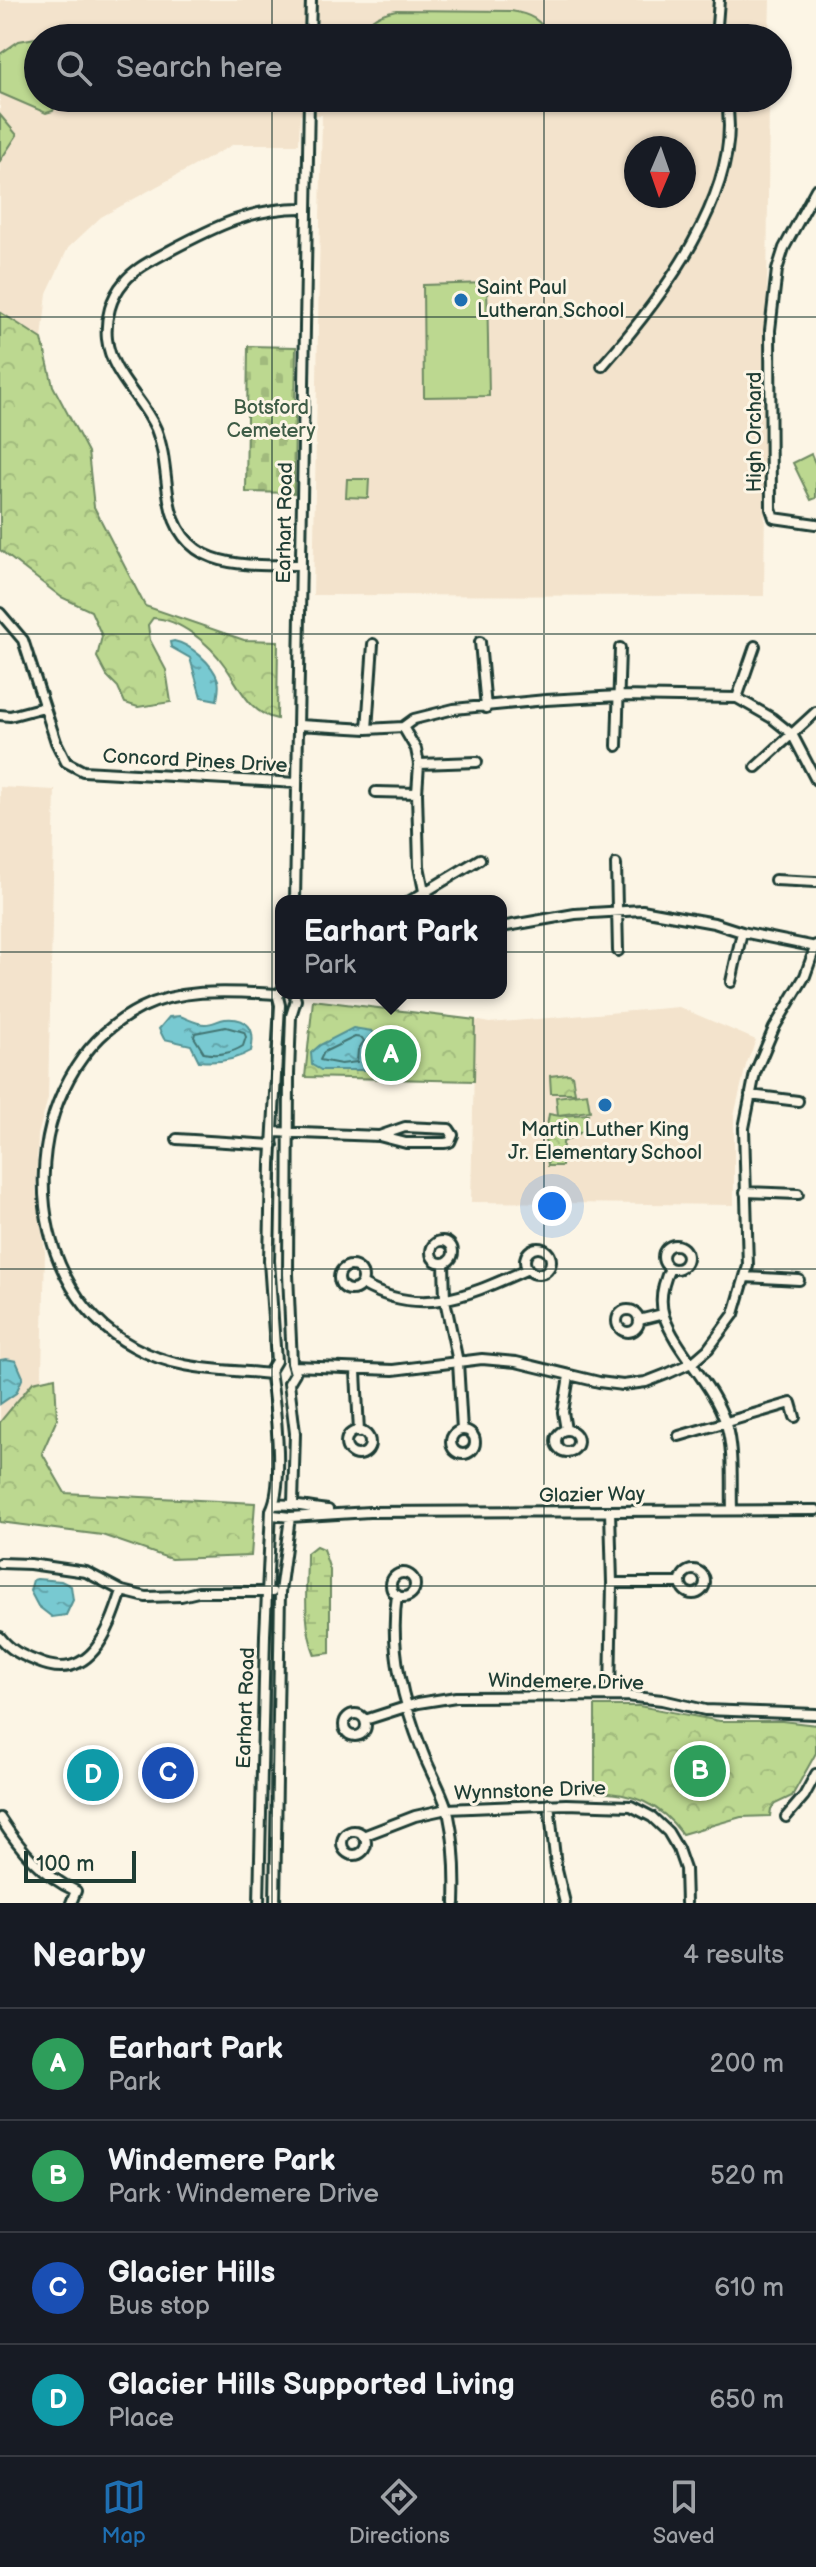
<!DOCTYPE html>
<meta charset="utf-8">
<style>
:root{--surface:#171b24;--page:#20242c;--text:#f1f3f6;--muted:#9ea1a6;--line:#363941;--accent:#1f6fb2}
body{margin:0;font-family:"Balsamiq Sans",sans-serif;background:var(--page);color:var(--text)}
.compass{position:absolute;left:624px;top:136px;width:72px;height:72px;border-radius:50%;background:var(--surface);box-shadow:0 2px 6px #0004;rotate:182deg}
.scale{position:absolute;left:24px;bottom:20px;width:112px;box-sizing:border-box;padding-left:8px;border:4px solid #1f3d34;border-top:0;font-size:22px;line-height:28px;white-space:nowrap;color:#1f3d34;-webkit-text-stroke:6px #fcf5e5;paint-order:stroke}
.you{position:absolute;left:552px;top:1206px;width:28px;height:28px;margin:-20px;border:6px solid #fff;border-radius:50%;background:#1a73e8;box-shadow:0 0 0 12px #1a73e833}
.badge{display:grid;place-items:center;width:52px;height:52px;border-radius:50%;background:var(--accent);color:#fff;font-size:26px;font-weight:700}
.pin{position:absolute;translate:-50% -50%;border:4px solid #fff;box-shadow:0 2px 8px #0006}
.popup{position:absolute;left:275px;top:895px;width:232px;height:104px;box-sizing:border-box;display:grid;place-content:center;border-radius:16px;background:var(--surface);filter:drop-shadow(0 2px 6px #0005);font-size:26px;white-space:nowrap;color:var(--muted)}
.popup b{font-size:30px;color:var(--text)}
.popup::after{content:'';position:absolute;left:50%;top:100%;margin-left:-16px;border:16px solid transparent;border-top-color:var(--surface)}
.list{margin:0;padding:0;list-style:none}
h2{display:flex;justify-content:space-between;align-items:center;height:104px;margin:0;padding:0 32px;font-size:34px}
h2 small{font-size:26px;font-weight:400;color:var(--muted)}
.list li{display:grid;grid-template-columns:52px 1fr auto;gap:24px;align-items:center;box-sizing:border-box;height:112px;padding:0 32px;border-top:2px solid var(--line)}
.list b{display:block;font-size:30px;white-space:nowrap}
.list p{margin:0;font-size:26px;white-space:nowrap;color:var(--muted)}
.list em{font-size:26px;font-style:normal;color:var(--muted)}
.icon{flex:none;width:44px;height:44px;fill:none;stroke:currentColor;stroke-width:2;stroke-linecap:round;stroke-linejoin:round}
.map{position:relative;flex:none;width:816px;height:1903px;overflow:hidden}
.search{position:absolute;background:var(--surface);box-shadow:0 2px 6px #0004;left:24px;right:24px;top:24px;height:88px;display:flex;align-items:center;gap:20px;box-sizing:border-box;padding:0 28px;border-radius:44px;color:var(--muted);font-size:30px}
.sheet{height:552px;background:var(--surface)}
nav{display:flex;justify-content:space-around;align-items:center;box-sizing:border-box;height:112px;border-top:2px solid var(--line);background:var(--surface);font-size:22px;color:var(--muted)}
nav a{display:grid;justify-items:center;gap:4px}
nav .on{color:var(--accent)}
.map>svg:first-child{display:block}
</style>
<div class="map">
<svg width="816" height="1903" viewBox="0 0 816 1903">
<defs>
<pattern id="forest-crowns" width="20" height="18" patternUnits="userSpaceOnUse" patternTransform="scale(2)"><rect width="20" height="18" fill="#bcd890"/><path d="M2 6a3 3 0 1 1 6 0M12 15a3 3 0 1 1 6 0" fill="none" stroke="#a1ba7d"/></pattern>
<pattern id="wetland-marsh" width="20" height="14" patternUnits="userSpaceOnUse" patternTransform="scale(2)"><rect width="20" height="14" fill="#bcd890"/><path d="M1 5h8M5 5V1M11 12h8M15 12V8" fill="none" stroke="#a1ba7d"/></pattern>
<pattern id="cemetery-stones" width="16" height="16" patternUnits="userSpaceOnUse" patternTransform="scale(2)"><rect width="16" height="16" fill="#bcd890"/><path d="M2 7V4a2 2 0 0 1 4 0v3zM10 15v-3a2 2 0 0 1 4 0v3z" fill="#a1ba7d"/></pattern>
<pattern id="water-ripples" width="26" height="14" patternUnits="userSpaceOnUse" patternTransform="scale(2)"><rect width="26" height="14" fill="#78c9d1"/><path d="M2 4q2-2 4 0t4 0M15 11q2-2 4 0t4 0" fill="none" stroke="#62a4aa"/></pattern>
</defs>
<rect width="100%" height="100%" fill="#fcf5e5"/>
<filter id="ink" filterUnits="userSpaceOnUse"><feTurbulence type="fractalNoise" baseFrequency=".0125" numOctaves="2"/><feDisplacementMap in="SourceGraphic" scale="16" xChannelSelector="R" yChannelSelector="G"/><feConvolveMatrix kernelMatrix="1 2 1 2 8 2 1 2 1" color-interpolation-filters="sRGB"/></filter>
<g filter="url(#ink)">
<path fill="#f3e3cc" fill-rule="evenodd" d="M 0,0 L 770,0 L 769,38 L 38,38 L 38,98 L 769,98 L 764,596 L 313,595 L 322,115 L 300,115 L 299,144 L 234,144 L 101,217 L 68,248 L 47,293 L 42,339 L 0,312 ZM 636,148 L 684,148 L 684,196 L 636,196 Z
M 0,787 L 55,790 L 48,1098 L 38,1135 L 36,1188 L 45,1252 L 39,1490 L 0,1487 Z
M 679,1007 L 756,1040 L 746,1065 L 734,1116 L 734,1205 L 471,1202 L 475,1020 L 489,1023 Z"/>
<path fill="url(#forest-crowns)" stroke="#6e8a62" stroke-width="2" d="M 0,312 L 42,339 L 53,386 L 88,452 L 94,507 L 145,606 L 244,640 L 278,641 L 277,719 C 249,713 240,687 225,666 C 210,644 180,619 153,618 L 148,625 L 150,640 L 166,670 L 171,702 L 138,707 L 125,703 L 118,687 L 107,676 L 97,657 L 102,636 L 91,611 L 61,597 L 0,550 Z
M 313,1000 L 475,1020 L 474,1081 L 305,1077 Z
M 568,1074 L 572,1075 L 575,1093 L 551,1093 L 550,1076 Z
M 549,1114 L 560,1116 L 588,1114 L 583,1131 L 563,1142 L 562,1166 L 548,1166 L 545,1139 Z
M 55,1377 L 57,1419 L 42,1453 L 65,1493 L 255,1503 L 251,1556 L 171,1559 L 102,1535 L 0,1522 L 0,1422 L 33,1382 Z
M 595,1706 L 639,1706 L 720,1721 L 782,1721 L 816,1725 L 816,1753 L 792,1796 L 775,1804 L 771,1809 L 770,1816 L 741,1817 L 682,1834 C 660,1803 632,1793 595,1792 Z"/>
<path fill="url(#wetland-marsh)" stroke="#6e8a62" stroke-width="2" d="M 316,1546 L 323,1549 L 330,1570 L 330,1653 L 315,1655 C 302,1624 307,1586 307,1553 Z"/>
<path fill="url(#cemetery-stones)" stroke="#6e8a62" stroke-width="2" d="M 248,346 L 296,347 L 294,493 L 246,492 Z"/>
<path fill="#bcd890" stroke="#6e8a62" stroke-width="2" d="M 396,10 L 511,11 C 531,14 541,20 551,38 L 356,38 C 367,22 376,14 396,10 Z
M 52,35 L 65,38 L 38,38 L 38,98 L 58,98 L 53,111 L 46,113 L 0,93 L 0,54 L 19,41 Z
M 0,115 L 17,135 L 0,161 Z
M 487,283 L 489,396 L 424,397 L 423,285 Z
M 811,454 L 816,465 L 816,498 L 811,500 L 793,463 Z
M 347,479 L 369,479 L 368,498 L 346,497 Z
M 587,1093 L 590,1111 L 558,1115 L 556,1097 Z"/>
<path fill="url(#water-ripples)" stroke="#549192" stroke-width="2" d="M 174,641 C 190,644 213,664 218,680 C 220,686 218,694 217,700 L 201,697 L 190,658 L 171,647 L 170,642 Z
M 180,1016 C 188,1019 197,1024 205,1024 C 213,1024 218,1020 225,1019 C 249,1017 256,1030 251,1051 C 234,1061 218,1063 199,1061 L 191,1045 L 164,1039 L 159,1029 L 169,1017 Z
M 353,1028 L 372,1031 L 379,1039 L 378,1047 L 371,1048 L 366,1053 L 369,1065 L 365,1070 L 321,1070 L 312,1065 L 311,1053 L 320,1045 Z
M 6,1359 L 16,1361 L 23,1377 L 16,1393 L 0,1404 L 0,1360 Z
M 37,1579 L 61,1581 L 71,1586 L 73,1600 L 66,1615 L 52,1617 L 38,1606 L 30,1591 L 33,1580 Z"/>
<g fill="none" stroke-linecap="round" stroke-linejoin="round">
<path stroke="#437573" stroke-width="2" d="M 226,1027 L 244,1032 L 246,1037 L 243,1046 C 232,1053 217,1056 204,1053 L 194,1037 L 195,1033 Z
M 355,1037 L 362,1038 L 364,1041 L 358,1050 L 357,1062 L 341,1064 L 320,1060 L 324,1052 Z"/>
<defs>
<path id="minor" d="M 310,38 L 311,0
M 716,38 L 719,0
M 816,189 L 784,248 L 777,270 L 770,330 L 771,509 L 774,518 L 816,524
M 602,366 C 659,302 746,189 726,98
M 300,565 C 245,565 181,572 169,500 C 165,476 165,452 156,429 C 142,397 111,375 107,339 C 105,319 111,297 124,282 C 135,268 153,260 169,251 C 214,227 253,207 306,208
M 0,613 L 23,640 L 56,742 L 66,762 L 83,771 L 297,783
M 480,642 L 486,708
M 737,698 L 755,646
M 0,715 L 10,716 L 44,707
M 299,725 L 367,729 L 403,727 L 414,719 L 454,709 L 546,700 L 619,696 L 737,698 L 772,718 L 792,734 L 816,780
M 403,727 L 416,749 L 419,764 L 417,793 L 419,866 L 424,891 L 432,901
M 367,729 L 373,644
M 617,746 L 620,648
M 419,764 L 477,762
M 756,767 L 816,712
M 376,792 L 417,793
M 616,864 L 618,951
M 775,880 L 816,882
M 295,901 L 309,98
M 410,901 L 480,859
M 501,927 L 575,914 L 642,910 L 714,923 L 742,932 L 816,947
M 731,982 L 742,932
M 750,1095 L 798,1101
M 274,1132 L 379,1136 L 406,1143 L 445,1143 L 450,1142 L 453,1135 L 449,1129 L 405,1127 L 379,1136
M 177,1139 L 273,1145
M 745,1192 L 798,1194
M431 1252a11 11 0 1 1 22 0a11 11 0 1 1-22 0Z
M663 1257a12 12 0 1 1 24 0a12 12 0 1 1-24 0Z
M525 1261a13 13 0 1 1 26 0a13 13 0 1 1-26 0Z
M 444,1263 L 445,1300 L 458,1362 L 462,1430
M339 1278a12 12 0 1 1 24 0a12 12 0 1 1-24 0Z
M 670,1268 C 663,1283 659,1300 664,1316 C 677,1353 713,1383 726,1424 C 734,1452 731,1481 732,1510
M 745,1277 L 799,1280
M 362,1284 C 422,1319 471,1294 528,1269
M617 1321a11 11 0 1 1 22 0a11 11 0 1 1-22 0Z
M 639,1320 L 663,1314
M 294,1366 L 393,1370 L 482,1359 L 516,1362 L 599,1382 L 623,1385 L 646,1382 L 669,1373 L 693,1362 L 708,1349 L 734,1314 L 748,1266 L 744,1128 L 755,1073 L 774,1028 L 805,976 L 816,945
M 356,1371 L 359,1432
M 270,1374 C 222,1369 177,1371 134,1347 C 10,1281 15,1071 141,1008 C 184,987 232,992 278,994
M556 1441a11 11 0 1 1 22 0a11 11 0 1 1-22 0Z
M451 1442a12 12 0 1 1 24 0a12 12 0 1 1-24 0Z
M 566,1430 L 563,1412 L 569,1376
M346 1443a12 12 0 1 1 24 0a12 12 0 1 1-24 0Z
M 679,1436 L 791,1403 L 795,1417
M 293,1504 L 295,1433 L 289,1383 L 295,1373 L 292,1363 L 288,1274 L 289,1074 L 291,1016 L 296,1000 L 294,993
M 274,1505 C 290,1502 311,1509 328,1510
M 273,1515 L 290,1517 L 369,1512 L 816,1510
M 0,1563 L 30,1564 L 86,1572 L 122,1591 L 146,1597 L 181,1596 L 198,1592 L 272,1592
M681 1582a12 12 0 1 1 24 0a12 12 0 1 1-24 0Z
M391 1585a12 12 0 1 1 24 0a12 12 0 1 1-24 0Z
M 612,1583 L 681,1583
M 397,1595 C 389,1650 403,1702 423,1753 C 431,1774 444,1794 449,1816 C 455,1844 456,1875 455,1903
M 0,1637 C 10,1650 21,1655 36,1661 C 90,1685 109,1631 122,1591
M 610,1696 L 612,1583 L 610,1511
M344 1725a11 11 0 1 1 22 0a11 11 0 1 1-22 0Z
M 365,1720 L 418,1703 L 456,1697 L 626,1696 L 662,1700 L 705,1710 L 816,1714
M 549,1804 L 556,1866 L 565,1903
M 786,1817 L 804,1796 L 816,1774
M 0,1818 C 20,1849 41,1875 76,1891 L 71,1903
M342 1843a12 12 0 1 1 24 0a12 12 0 1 1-24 0Z
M 363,1836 L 415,1816 L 447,1809 L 566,1804 L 631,1806 L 652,1817 L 668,1832 L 678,1849 L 685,1869 L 686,1903
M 259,1903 L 265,1635 L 271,1510 C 285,1483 275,1402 270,1371 L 276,1361 L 269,1261 L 271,1164 L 280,1005 L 278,997 L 281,991
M 275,1903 L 280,1592 L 290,1517"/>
</defs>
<use href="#minor" stroke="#1f3d34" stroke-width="14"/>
<use href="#minor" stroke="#fcf5e5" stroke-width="8"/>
</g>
</g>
<path fill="none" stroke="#1f3d34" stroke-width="2" stroke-opacity="0.55" d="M 272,0 L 272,38M 544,0 L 544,38M 272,98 L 272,1903M 544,98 L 544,1903M 0,317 L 816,317M 0,634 L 816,634M 0,952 L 816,952M 0,1269 L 816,1269M 0,1586 L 816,1586"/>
<g fill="#1f6fb2" stroke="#fcf5e5" stroke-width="3">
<circle cx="461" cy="300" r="8"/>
<circle cx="605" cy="1105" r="8"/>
</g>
<g text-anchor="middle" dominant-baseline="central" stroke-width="6" stroke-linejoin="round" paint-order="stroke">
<g font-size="20" fill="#1f3d34" stroke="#fcf5e5" text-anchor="start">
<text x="477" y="288">Saint Paul<tspan x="477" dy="23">Lutheran School</tspan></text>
<text x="605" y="1130" text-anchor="middle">Martin Luther King<tspan x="605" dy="23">Jr. Elementary School</tspan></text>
</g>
<g font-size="20" fill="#3e5c46" stroke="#fcf5e5">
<text x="271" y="408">Botsford<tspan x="271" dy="23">Cemetery</tspan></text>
</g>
<g font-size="20" fill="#1f3d34" stroke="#fcf5e5">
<text transform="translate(755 432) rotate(-90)">High Orchard</text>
<text transform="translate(285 523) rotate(-89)">Earhart Road</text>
<text transform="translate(195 761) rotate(3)">Concord Pines Drive</text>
<text transform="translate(592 1495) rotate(-1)">Glazier Way</text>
<text transform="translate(566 1682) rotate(1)">Windemere Drive</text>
<text transform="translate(246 1708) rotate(-88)">Earhart Road</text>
<text transform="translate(530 1791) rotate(-2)">Wynnstone Drive</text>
</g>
</g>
</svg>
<svg class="compass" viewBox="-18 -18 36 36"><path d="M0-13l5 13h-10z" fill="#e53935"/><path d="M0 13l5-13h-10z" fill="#9ea1a6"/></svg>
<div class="scale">100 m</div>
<div class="you"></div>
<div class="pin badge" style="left:391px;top:1055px;background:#2e9e5b">A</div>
<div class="popup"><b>Earhart Park</b>Park</div>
<div class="pin badge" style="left:700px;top:1771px;background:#2e9e5b">B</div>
<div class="pin badge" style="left:168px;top:1773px;background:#1a4fb4">C</div>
<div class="pin badge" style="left:93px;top:1775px;background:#0f9aa8">D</div>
<div class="search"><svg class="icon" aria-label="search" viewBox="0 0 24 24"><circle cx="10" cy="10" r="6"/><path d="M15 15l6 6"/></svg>Search here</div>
</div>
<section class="sheet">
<h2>Nearby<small>4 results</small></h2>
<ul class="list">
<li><span class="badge" style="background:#2e9e5b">A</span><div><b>Earhart Park</b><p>Park</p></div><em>200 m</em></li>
<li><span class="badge" style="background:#2e9e5b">B</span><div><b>Windemere Park</b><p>Park · Windemere Drive</p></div><em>520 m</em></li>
<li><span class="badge" style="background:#1a4fb4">C</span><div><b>Glacier Hills</b><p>Bus stop</p></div><em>610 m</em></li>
<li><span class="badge" style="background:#0f9aa8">D</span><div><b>Glacier Hills Supported Living</b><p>Place</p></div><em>650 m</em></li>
</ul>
</section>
<nav>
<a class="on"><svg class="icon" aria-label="map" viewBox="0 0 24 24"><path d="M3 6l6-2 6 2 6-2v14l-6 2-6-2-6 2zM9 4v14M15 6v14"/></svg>Map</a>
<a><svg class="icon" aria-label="directions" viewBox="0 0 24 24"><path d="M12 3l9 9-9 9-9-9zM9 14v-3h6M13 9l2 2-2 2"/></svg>Directions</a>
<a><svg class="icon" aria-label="saved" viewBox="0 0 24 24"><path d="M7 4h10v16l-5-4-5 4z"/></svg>Saved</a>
</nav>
